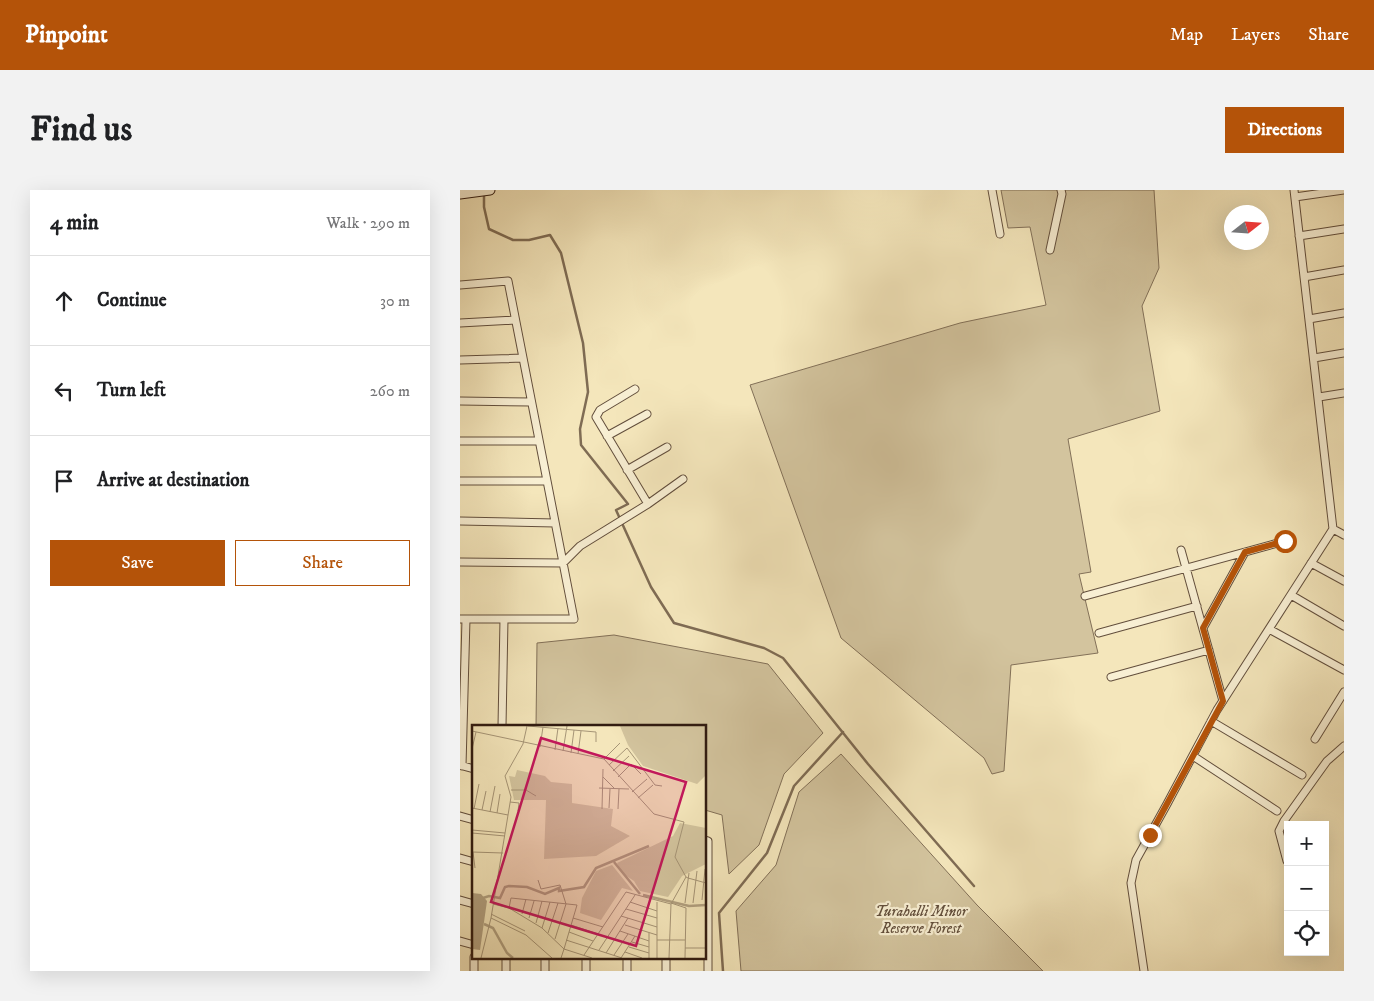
<!DOCTYPE html>
<meta charset="utf-8">
<style>
:root{--surface:#fff;--page:#f2f2f2;--text:#202124;--muted:#757577;--line:#e0e0e0;--accent:#b45309}
body{margin:0;font-family:"IM FELL DW Pica",serif;background:var(--page);color:var(--text)}
.controls{position:absolute;right:15px;bottom:15px;display:grid;overflow:hidden;border-radius:0px;box-shadow:0 5px 20px #0002}
.controls button{width:45px;height:45px;display:grid;place-items:center;padding:0;border:0;border-bottom:1px solid var(--line);background:var(--surface);color:var(--text);font:25px sans-serif}
.compass{position:absolute;left:764px;top:15px;width:45px;height:45px;border-radius:50%;background:var(--surface);box-shadow:0 5px 20px #0002;rotate:73deg}
.stop{position:absolute;width:15px;height:15px;margin:-11px;border:4px solid #b45309;border-radius:50%;background:#fff}
.stop.end{background:#b45309;border-color:#fff;box-shadow:0 1px 5px #0008}
.list{margin:0;padding:0;list-style:none}
h2{display:flex;justify-content:space-between;align-items:center;height:65px;margin:0;padding:0 20px;font-size:21px}
h2 small{font-size:16px;font-weight:400;color:var(--muted)}
.list li{display:grid;grid-template-columns:32px 1fr auto;gap:15px;align-items:center;box-sizing:border-box;height:90px;padding:0 20px;border-top:1px solid var(--line)}
.list b{display:block;font-size:19px;white-space:nowrap}
.list em{font-size:16px;font-style:normal;color:var(--muted)}
.actions{display:flex;gap:10px;padding:15px 20px}
.actions a{flex:1;padding:11px 0;border:1px solid var(--accent);border-radius:0px;text-align:center;font-size:18px;color:var(--accent)}
.actions .main{background:var(--accent);color:#fff}
.icon{flex:none;width:28px;height:28px;fill:none;stroke:currentColor;stroke-width:2;stroke-linecap:round;stroke-linejoin:round}
.map{position:relative;flex:none;width:884px;height:781px;overflow:hidden;border-radius:0px}
header{display:flex;align-items:center;gap:30px;box-sizing:border-box;height:70px;padding:0 25px;background:var(--accent);color:#fff}
header strong{font-size:24px}
nav{display:flex;gap:28px;margin-inline-start:auto;font-size:18px}
.intro{display:flex;align-items:center;justify-content:space-between;box-sizing:border-box;height:120px;padding:0 30px}
h1{margin:0;font-size:35px}
.button{padding:12px 22px;border-radius:0px;background:var(--accent);color:#fff;font-size:18px;font-weight:700}
main{display:flex;gap:30px;padding:0 30px}
aside{flex:1;background:var(--surface);border-radius:0px;box-shadow:0 5px 20px #0002}
.map>svg:first-child{display:block}
</style>
<header>
<strong>Pinpoint</strong>
<nav><a>Map</a><a>Layers</a><a>Share</a></nav>
</header>
<div class="intro"><h1>Find us</h1><a class="button">Directions</a></div>
<main>
<aside>
<h2>4 min<small>Walk · 290 m</small></h2>
<ul class="list">
<li><svg class="icon" aria-label="ahead" viewBox="0 0 24 24"><path d="M12 20V5M6 11l6-6 6 6"/></svg><div><b>Continue</b></div><em>30 m</em></li>
<li><svg class="icon" aria-label="left" viewBox="0 0 24 24"><path d="M17 20v-9H6M10 6l-5 5 5 5"/></svg><div><b>Turn left</b></div><em>260 m</em></li>
<li><svg class="icon" aria-label="arrive" viewBox="0 0 24 24"><path d="M6 21V4h12l-3 4 3 4H6"/></svg><div><b>Arrive at destination</b></div></li>
</ul>
<div class="actions"><a class="main">Save</a><a>Share</a></div>
</aside>
<div class="map">
<svg width="884" height="781" viewBox="0 0 884 781">
<rect width="100%" height="100%" fill="#f4e6bb"/>
<filter id="stains"><feTurbulence type="fractalNoise" baseFrequency=".004" numOctaves="4"/><feColorMatrix values="0 0 0 0 .2 0 0 0 0 .09 0 0 0 0 .02 0 0 0 .5 -.17"/></filter>
<radialGradient id="worn" r=".72"><stop offset=".6" stop-color="#630" stop-opacity="0"/><stop offset="1" stop-color="#630" stop-opacity=".3"/></radialGradient>
<path fill="#d3c49e" stroke="#827058" d="M 541,0 L 694,0 L 699,78 L 682,116 L 700,221 L 608,249 L 631,382 L 619,384 L 638,463 L 551,475 L 544,581 L 532,584 L 524,568 L 381,448 L 290,195 L 500,133 L 586,115 L 570,37 L 548,38 Z
M 154,445 L 308,474 L 363,543 L 324,584 L 299,655 L 269,684 L 262,625 L 245,620 L 245,536 L 76,536 L 77,453 Z
M 381,564 L 517,715 L 583,781 L 281,781 L 276,721 L 316,675 L 339,602 Z"/>
<g fill="none" stroke-linecap="round" stroke-linejoin="round">
<path stroke="#7f6c54" stroke-width="2.5" d="M 24,2 L 24,17 L 29,39 L 53,50 L 69,50 L 90,45 L 101,63 L 123,153 L 128,202 L 120,239 L 121,255 L 168,314 L 156,320 L 191,397 L 214,433 L 304,458 L 323,468 L 408,574 L 514,696
M 263,781 L 259,723 L 307,663 L 334,596 L 383,542"/>
<defs>
<path id="street" d="M 532,0 L 540,44
M 835,7 L 884,0
M 839,46 L 884,39
M 590,60 L 602,4 L 601,0
M 844,87 L 884,80
M 0,95 L 48,91 L 114,429 L 0,429
M 849,129 L 884,123
M 0,133 L 55,130
M 854,168 L 884,163
M 0,170 L 63,168
M 859,207 L 884,203
M 0,211 L 71,212
M 147,246 L 187,224
M 0,251 L 79,251
M 167,280 L 207,257
M 0,291 L 87,291
M 188,314 L 223,289
M 0,331 L 95,333
M 873,339 L 884,345
M 721,360 L 763,511
M 0,372 L 103,373 L 120,356 L 188,314 L 136,227 L 140,220 L 175,199
M 851,373 L 884,391
M 831,405 L 884,436
M 625,406 L 825,351
M 743,438 L 785,362
M 809,439 L 884,480
M 639,443 L 737,416
M 651,487 L 749,460
M 751,531 L 842,585
M 42,536 L 44,429
M 855,549 L 884,502
M 733,566 L 817,621
M 0,575 L 14,579
M 2,576 L 6,429
M 0,626 L 14,630
M 245,650 L 248,651 L 248,781
M 0,668 L 14,672
M 827,671 L 819,641 L 824,631 L 867,571 L 884,556
M 0,710 L 14,714
M 0,751 L 14,755
M 14,767 L 14,781
M 167,767 L 167,781
M 46,781 L 46,767
M 85,781 L 85,767
M 126,781 L 126,767
M 206,781 L 206,767
M 684,781 L 671,693 L 676,670 L 707,614 L 757,520 L 873,339 L 834,0"/>
<path id="secondary" d="M 0,4 L 30,0"/>
</defs>
<use href="#street" stroke="#624e3c" stroke-width="9"/>
<use href="#secondary" stroke="#321c11" stroke-width="11"/>
<use href="#street" stroke="#f8efd3" stroke-width="7"/>
<use href="#secondary" stroke="#f8efd3" stroke-width="9"/>
</g>
<g fill="none" stroke-linecap="round" stroke-linejoin="round">
<path stroke="#b45309" stroke-width="6" d="M 690,645 L 763,511 L 743,438 L 785,362 L 825,351"/>
</g>
<g text-anchor="middle" dominant-baseline="central" stroke-width="4.5" stroke-linejoin="round" paint-order="stroke">
<g font-size="15" font-style="italic" fill="#624e3b" stroke="#f8efd3">
<text x="461" y="721">Turahalli Minor<tspan x="461" dy="17">Reserve Forest</tspan></text>
</g>
</g>
<g transform="translate(12 535)">
<rect width="234" height="234" fill="#f4e6bb"/>
<path d="M 148,1 L 234,1 L 234,50 L 225,59 L 171,41 L 156,20 ZM 45,45 L 73,51 L 79,57 L 100,59 L 100,78 L 141,84 L 139,101 L 158,111 L 124,131 L 72,134 L 74,75 L 42,75 L 37,51 L 43,52 ZM 208,98 L 234,103 L 234,139 L 210,151 L 196,172 L 168,166 L 162,156 L 150,148 L 145,138 L 201,111 ZM 140,140 L 161,166 L 150,163 L 129,195 L 108,188 L 110,173 L 124,146 Z" fill="#d3c49e"/>
<path d="M 0,168 L 9,169 L 15,176 L 8,225 L 0,224 Z" fill="#b2a181"/>
<path fill="none" stroke="#b2a181" stroke-width="2.5" d="M 142,137 L 168,169M 171,170 L 217,181 L 234,180M 11,173 L 17,171 L 28,173 L 33,162 L 37,161 L 55,162 L 73,169 L 87,163 L 87,166 L 112,162 L 124,143 L 177,121M 12,199 L 21,203 L 35,228 L 41,233"/>
<path fill="none" stroke="#a69577" stroke-width="1" d="M 55,1 L 51,19 L 33,51 L 39,72 L 19,193 L 54,210 L 80,233M 56,1 L 124,7 L 124,17M 0,6 L 132,34 L 182,89 L 212,97 L 203,132 L 214,152M 68,22 L 71,2M 0,24 L 4,7M 83,25 L 86,3M 91,26 L 95,1M 99,28 L 102,5M 106,29 L 109,6M 132,34 L 148,18M 137,40 L 155,23 L 183,60 L 190,61M 141,46 L 157,31M 131,52 L 142,63M 146,52 L 159,39 L 169,49M 127,63 L 157,64M 39,65 L 54,65 L 64,71M 160,67 L 175,54M 166,73 L 181,60M 38,77 L 47,78 L 46,86M 0,83 L 36,90M 137,83 L 138,64M 2,84 L 7,59M 130,84 L 131,44M 146,84 L 147,64M 10,85 L 14,66M 18,87 L 23,61M 25,88 L 28,69M 0,105 L 33,108M 0,108 L 33,111M 0,127 L 31,128M 1,127 L 3,143M 216,153 L 234,158M 66,155 L 69,164 L 88,160 L 94,179 L 83,214M 230,175 L 233,144M 158,177 L 185,186M 199,178 L 214,183 L 213,233M 213,178 L 217,148M 221,178 L 225,146M 21,179 L 37,183M 154,184 L 185,193M 19,189 L 53,206M 50,189 L 54,174M 149,191 L 185,202M 57,193 L 62,176M 101,193 L 131,202M 64,198 L 70,176M 99,200 L 126,209M 153,200 L 185,210M 70,203 L 78,177M 148,206 L 177,216M 97,207 L 121,216M 76,208 L 86,178M 94,215 L 150,233M 185,215 L 213,215M 160,217 L 177,222M 157,222 L 177,228M 213,223 L 234,223M 127,225 L 163,170M 153,227 L 170,233M 134,228 L 156,193M 112,230 L 154,167 L 199,179M 142,230 L 156,209M 9,233 L 19,193M 89,233 L 92,224 L 105,180 L 39,173 L 37,183 L 70,203 L 92,224 L 120,233M 149,233 L 163,211M 177,233 L 177,208M 185,233 L 185,177M 197,233 L 199,179 L 214,152 L 216,153"/>
<path fill="#c2185b" fill-opacity="0.15" stroke="#c2185b" stroke-width="2.5" d="M 69,13 L 214,57 L 164,221 L 19,177 Z"/>
<rect width="234" height="234" fill="none" stroke="#321c11" stroke-width="2.5"/>
</g>
<rect width="100%" height="100%" filter="url(#stains)"/>
<rect width="100%" height="100%" fill="url(#worn)"/>
</svg>
<div class="controls">
<button>+</button>
<button>−</button>
<button><svg class="icon" aria-label="locate" viewBox="0 0 24 24"><circle cx="12" cy="12" r="6"/><path d="M12 2v4M12 18v4M2 12h4M18 12h4"/></svg></button>
</div>
<svg class="compass" viewBox="-18 -18 36 36"><path d="M0-13l5 13h-10z" fill="#e53935"/><path d="M0 13l5-13h-10z" fill="#757577"/></svg>
<div class="stop" style="left:825px;top:351px"></div>
<div class="stop end" style="left:690px;top:645px"></div>
</div>
</main>
